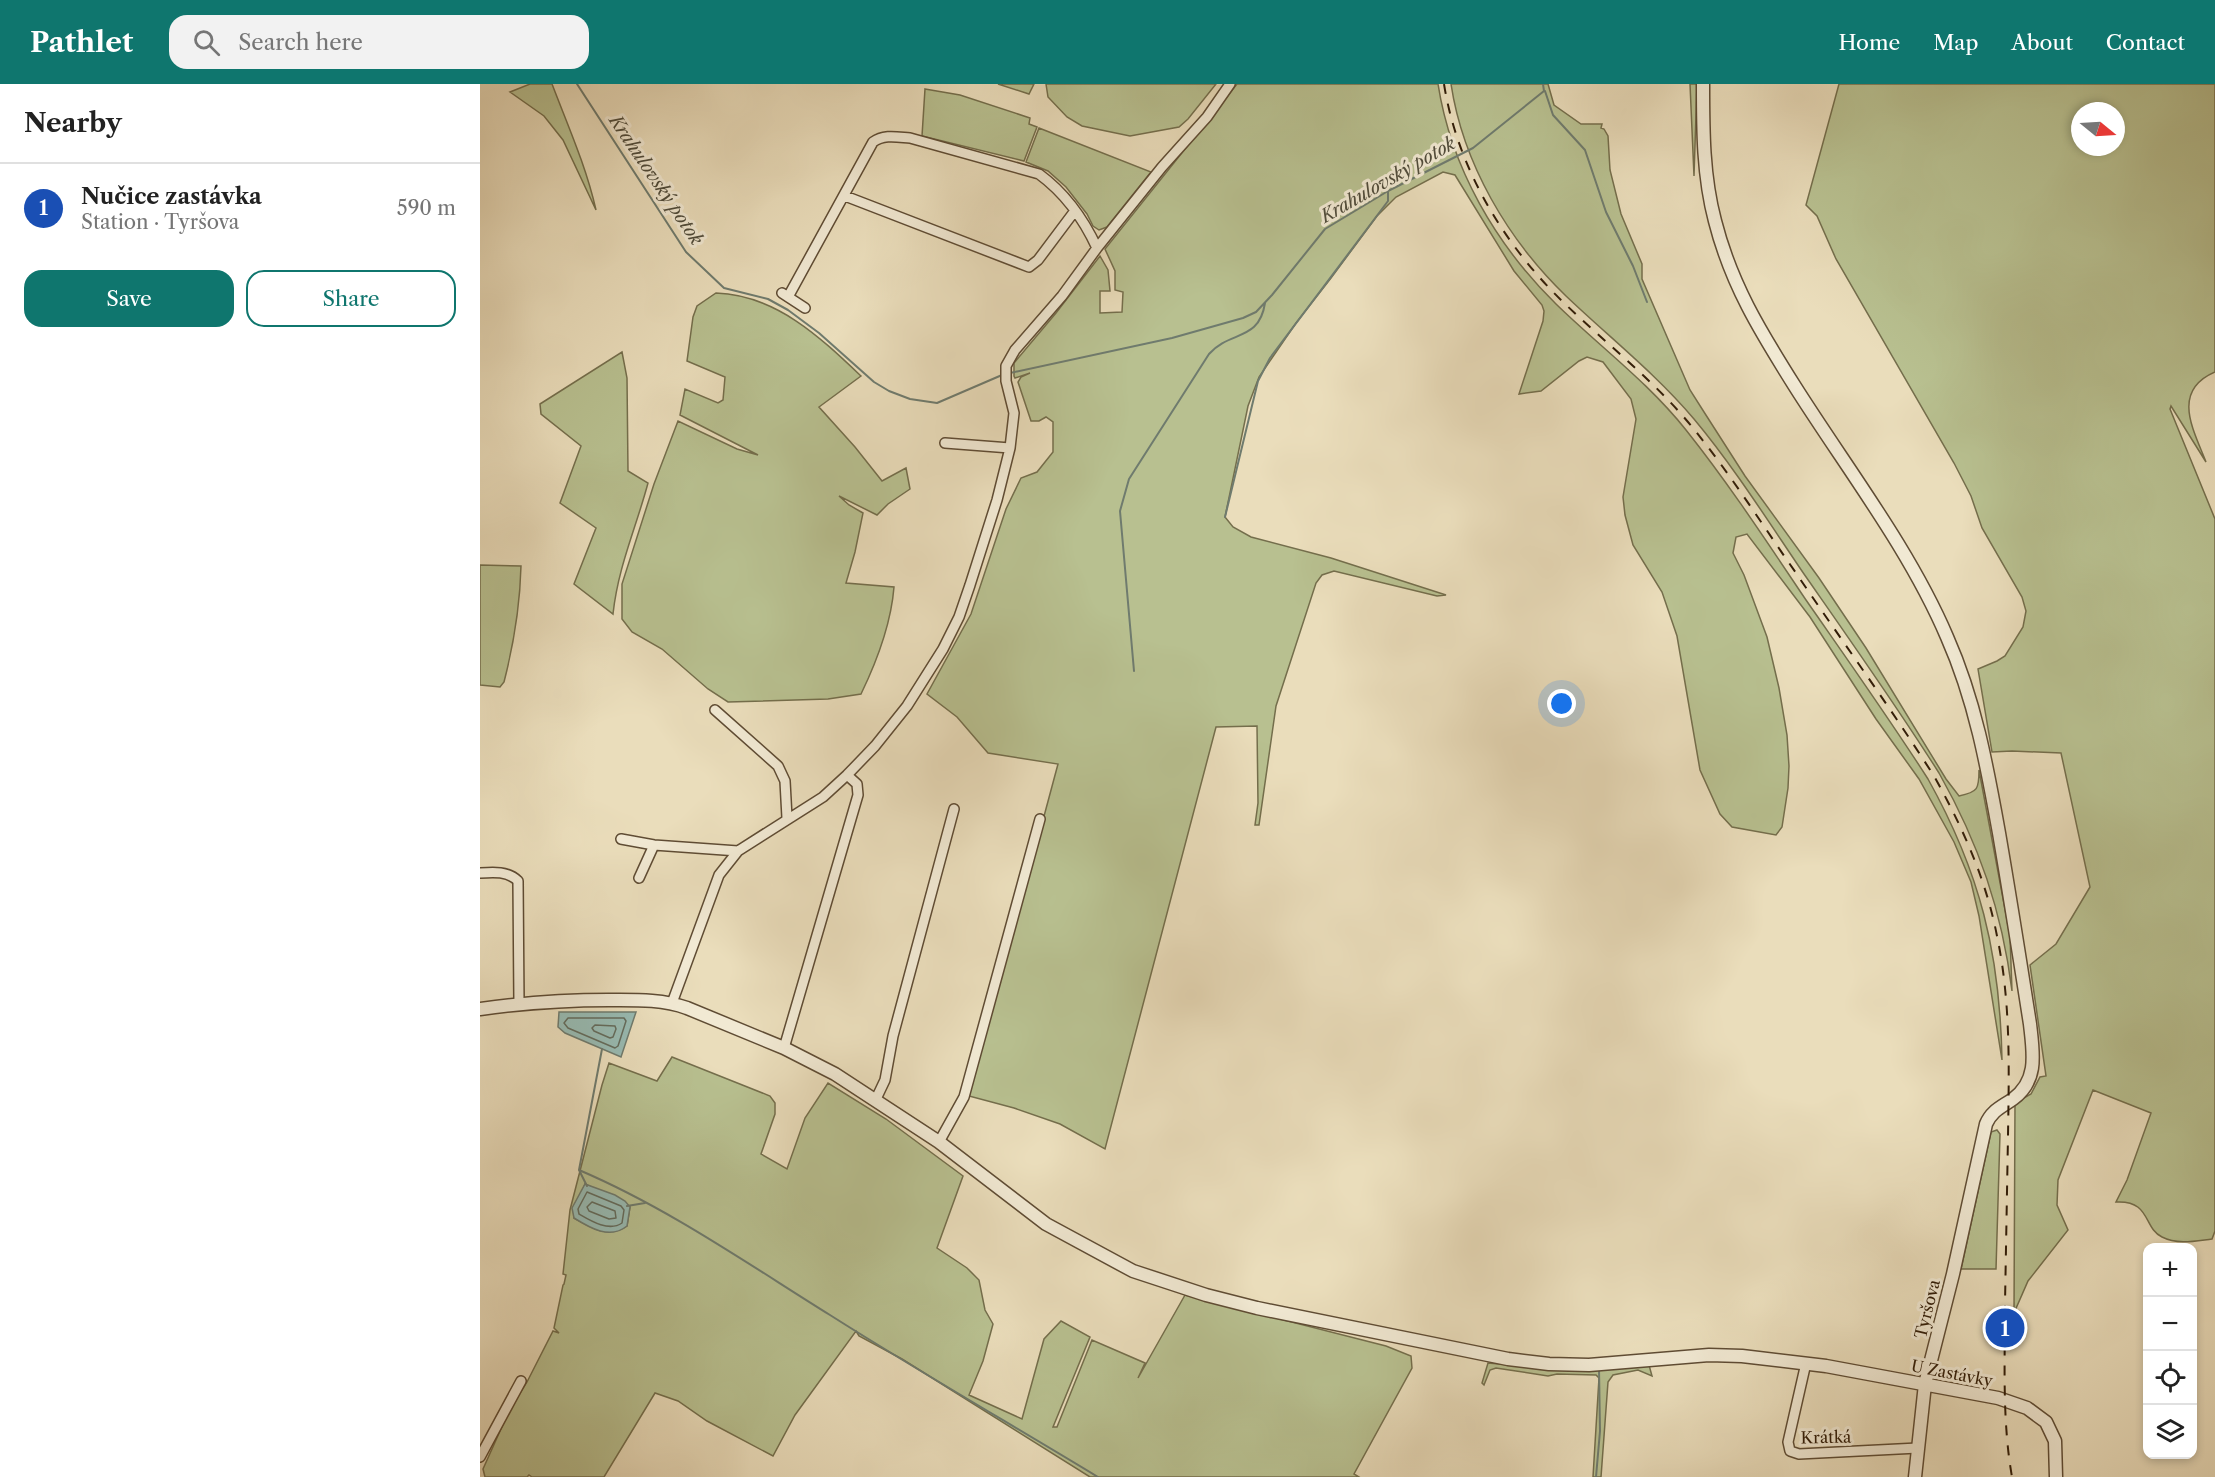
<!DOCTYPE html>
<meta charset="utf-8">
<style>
:root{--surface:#fff;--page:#f2f2f2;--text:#222;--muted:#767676;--line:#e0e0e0;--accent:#0f766e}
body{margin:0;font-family:"Libre Caslon Text",serif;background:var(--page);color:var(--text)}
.controls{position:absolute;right:18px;bottom:18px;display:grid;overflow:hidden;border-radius:12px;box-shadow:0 3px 9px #0003}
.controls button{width:54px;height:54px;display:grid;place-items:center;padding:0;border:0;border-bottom:2px solid var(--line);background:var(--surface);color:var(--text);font:30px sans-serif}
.compass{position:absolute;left:1591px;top:18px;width:54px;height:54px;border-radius:50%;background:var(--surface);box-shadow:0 3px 9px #0003;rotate:108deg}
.you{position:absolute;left:1082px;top:620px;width:21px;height:21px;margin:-15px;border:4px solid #fff;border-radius:50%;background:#1a73e8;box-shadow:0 0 0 9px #1a73e833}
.badge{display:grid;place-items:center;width:39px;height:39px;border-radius:50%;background:var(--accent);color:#fff;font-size:20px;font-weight:700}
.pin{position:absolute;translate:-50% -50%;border:3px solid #fff;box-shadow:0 2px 6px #0006}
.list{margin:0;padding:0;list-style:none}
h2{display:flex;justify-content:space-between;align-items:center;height:78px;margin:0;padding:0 24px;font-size:26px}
h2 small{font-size:20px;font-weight:400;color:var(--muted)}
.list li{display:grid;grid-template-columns:39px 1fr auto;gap:18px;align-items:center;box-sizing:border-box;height:90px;padding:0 24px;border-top:2px solid var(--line)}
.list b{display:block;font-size:22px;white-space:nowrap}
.list p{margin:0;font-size:20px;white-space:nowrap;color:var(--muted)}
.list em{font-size:20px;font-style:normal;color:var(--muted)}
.actions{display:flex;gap:12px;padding:18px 24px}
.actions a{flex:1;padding:14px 0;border:2px solid var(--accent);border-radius:18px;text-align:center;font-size:21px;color:var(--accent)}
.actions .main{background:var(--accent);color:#fff}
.icon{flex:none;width:33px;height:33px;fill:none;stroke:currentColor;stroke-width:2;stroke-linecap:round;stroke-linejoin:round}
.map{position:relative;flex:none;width:1735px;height:1393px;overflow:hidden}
header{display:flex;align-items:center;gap:36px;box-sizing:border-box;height:84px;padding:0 30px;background:var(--accent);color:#fff}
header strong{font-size:28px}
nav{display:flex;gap:33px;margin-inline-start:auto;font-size:21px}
.search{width:420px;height:54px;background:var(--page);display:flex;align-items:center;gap:15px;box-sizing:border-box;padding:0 21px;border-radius:18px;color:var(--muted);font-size:22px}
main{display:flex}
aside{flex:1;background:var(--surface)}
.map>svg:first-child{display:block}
</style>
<header>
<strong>Pathlet</strong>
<div class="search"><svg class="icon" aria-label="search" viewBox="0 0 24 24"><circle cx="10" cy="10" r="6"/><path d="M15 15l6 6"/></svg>Search here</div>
<nav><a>Home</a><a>Map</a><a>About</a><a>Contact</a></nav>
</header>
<main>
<aside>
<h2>Nearby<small></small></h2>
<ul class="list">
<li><span class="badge" style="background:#1a4fb4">1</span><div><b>Nučice zastávka</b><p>Station · Tyršova</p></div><em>590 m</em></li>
</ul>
<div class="actions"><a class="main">Save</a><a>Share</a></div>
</aside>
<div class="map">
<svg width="1735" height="1393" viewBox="0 0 1735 1393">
<rect width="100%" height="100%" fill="#eaddbb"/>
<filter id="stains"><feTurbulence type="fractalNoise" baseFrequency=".00333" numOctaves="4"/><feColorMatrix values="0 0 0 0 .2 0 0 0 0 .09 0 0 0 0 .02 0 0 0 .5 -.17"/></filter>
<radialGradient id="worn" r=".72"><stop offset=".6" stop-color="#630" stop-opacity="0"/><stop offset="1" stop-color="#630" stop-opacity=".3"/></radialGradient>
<path fill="#b8c090" stroke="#746e4c" stroke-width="1.5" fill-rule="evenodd" d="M 50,0 L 72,0 C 88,42 106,82 116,126 L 83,56 L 64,32 L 30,8 Z
M 518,0 L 554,0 L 549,10 Z
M 566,0 L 736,0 L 708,35 L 699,43 L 650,52 L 602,42 L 587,33 L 568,13 Z
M 757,0 L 958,0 C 971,84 1016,161 1076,220 C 1119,262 1168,298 1206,346 C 1249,400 1287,458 1326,516 C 1367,575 1409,634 1448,695 C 1500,788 1520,869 1522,976 L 1499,832 L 1491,798 L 1474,758 L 1439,695 L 1396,635 L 1330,533 L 1267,450 L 1256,453 L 1253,469 L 1264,491 L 1287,553 L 1299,604 L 1307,651 L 1309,682 L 1308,704 L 1302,743 L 1296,751 L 1252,743 L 1240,730 L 1220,686 L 1197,552 L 1182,508 L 1153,461 L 1145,431 L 1143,413 L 1156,335 L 1151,315 L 1123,278 L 1107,273 L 1099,277 L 1061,307 L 1039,310 L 1063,237 L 1064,227 L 1062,221 L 1034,187 L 975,91 L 963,88 L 916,113 L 897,132 L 851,194 L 816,239 L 779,293 L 768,322 L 745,433 L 753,443 L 771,453 L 851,474 L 966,511 L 957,512 L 854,487 L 842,491 L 836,499 L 796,622 L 779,741 L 775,741 L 778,719 L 777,642 L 736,643 L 625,1065 L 580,1040 L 534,1024 L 489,1012 L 578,680 L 508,669 L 477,633 L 447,610 L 491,530 L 526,425 L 541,394 L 557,388 L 573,368 L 573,338 L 566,333 L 559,337 L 551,337 L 538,298 L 541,293 L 550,289 L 535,294 L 534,292 L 534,279 L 576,229 L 620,172 L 628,186 L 630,207 L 620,207 L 620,229 L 642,228 L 643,208 L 635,206 L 635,187 L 625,165 Z
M 971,0 L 1068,0 L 1074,21 L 1101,40 L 1122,40 L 1121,44 L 1124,45 L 1128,52 L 1130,86 L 1141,130 L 1162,180 L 1162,195 L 1210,306 L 1224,328 L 1265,392 L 1339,494 L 1386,564 L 1466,695 L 1479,712 C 1498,708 1499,705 1499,686 L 1530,852 L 1532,907 C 1522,827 1499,760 1459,689 C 1416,621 1370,556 1324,490 C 1288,437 1254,383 1214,335 C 1175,289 1129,253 1086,212 C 1028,156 983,80 971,0 Z
M 1210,0 L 1217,0 L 1214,92 Z
M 1359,0 L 1735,0 L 1735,288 C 1691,307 1713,345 1726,378 L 1691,322 L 1690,325 L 1735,435 L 1735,1147 L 1732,1155 C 1715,1157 1698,1161 1682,1153 C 1663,1144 1671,1116 1636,1118 L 1647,1096 L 1671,1029 L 1613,1006 L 1578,1096 L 1577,1121 L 1588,1146 L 1548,1197 L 1534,1229 L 1535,1019 L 1551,1010 L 1560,993 L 1566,992 L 1550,881 L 1576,860 L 1610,803 L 1581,669 L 1532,667 L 1512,668 L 1498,585 L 1517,577 L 1525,572 L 1543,543 L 1546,527 L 1542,513 L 1502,444 L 1491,412 L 1474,379 L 1356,175 L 1337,132 L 1326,121 ZM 1600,27 L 1636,27 L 1636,63 L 1600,63 Z
M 445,5 L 480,11 L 550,34 L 549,40 L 557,43 L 544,77 L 442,52 Z
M 559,44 L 671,88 L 627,143 L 619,146 L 613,142 L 607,130 L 586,103 L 568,87 L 546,78 Z
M 236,209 C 296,211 340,253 381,292 L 339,323 L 375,363 L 402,397 L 426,384 L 430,405 L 408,420 L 397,431 L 359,412 L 369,421 L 383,429 L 375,468 L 366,499 L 414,503 C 411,541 397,577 381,610 L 348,615 L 248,618 L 228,605 L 182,565 L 152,548 L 142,535 L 142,500 L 174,400 L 198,337 L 257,365 L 278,371 L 200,331 L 205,305 L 238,319 L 243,316 L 245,293 L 207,277 L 213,233 L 217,222 Z
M 142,268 L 147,294 L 148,387 L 168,399 C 156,444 138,483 133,530 L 94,500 L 116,444 L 80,419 L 101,362 L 61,330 L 60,320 Z
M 0,481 L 41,482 C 40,522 34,559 24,598 L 20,603 L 0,601 Z
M 192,973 L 290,1012 L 295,1019 L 295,1030 L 281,1070 L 307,1085 L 325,1034 L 348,999 L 406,1035 L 483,1092 L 457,1164 L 487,1184 L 499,1196 L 505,1226 L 513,1240 L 503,1277 L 489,1311 L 542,1335 L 564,1255 L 581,1237 L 610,1253 L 573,1343 L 577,1343 L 612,1256 L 665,1279 L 658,1294 L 705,1211 L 906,1262 L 931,1272 L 932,1284 L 874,1390 L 879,1393 L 610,1393 L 422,1275 L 379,1252 L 376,1247 L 315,1331 L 293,1372 L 227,1337 L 198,1317 L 175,1309 L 124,1393 L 52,1393 L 49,1391 L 47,1393 L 5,1393 L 3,1385 L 29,1327 L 47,1298 L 73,1247 L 79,1249 L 74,1244 L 83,1201 L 84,1200 L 86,1191 L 83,1190 L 90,1126 L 122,1001 L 129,979 L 177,997 ZM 105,1100 L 150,1123 L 147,1142 C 128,1155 112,1144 94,1134 Z
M 1517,1046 L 1520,1050 L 1516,1185 L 1481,1185 L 1511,1048 Z
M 1008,1279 C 1063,1284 1115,1287 1169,1281 L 1172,1292 L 1158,1286 L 1133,1291 L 1128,1298 L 1121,1393 L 1113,1393 L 1119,1294 L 1116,1291 L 1077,1290 L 1068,1292 L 1016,1284 L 1010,1286 L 1004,1301 L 1002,1299 Z"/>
<path fill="#98bbb3" stroke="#6f7b6e" stroke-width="1.5" d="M 79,928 L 156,928 L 141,973 L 85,949 L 78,943 Z
M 105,1100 L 135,1111 L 145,1117 L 150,1123 L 147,1142 C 130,1156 110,1144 94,1134 L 92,1124 Z"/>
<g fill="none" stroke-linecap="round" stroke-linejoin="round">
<path stroke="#646c5d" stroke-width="1.5" d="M 88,934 L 144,934 L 146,937 L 138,962 L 135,964 L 88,944 L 84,939 Z
M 115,941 L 135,942 L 136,945 L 133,953 L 130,954 L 114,947 L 112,944 Z
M 107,1108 L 141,1122 L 144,1126 L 142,1139 C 129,1148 111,1137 99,1130 L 98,1125 Z
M 112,1118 L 135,1127 L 136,1134 L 129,1135 L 109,1127 L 107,1123 Z"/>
<path stroke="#6f7b6e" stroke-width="2" d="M 97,0 L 206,168 L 244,204 L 288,215 L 308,226 L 339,249 L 394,298 L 409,307 L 430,315 L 457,319 L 522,291
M 1065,7 L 1073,31 L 1105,66 L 1126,128 L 1153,182 L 1167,218
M 530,289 L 692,254 L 763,234 L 776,228 L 792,211 L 845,145 L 908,107 L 993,64 L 1064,7 L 1063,0
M 745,433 L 778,297 L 790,274 L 908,117 L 908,107
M 654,587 L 640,427 L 649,395 L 729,270 C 750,246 779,258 785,219
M 122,965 L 99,1086 C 188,1124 268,1180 350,1231 C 438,1287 529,1339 618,1393
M 99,1086 L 107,1102
M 147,1122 L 165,1119
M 1116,1393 L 1120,1347 L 1119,1284"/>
<defs>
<path id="minor" d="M 365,112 L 549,183 L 558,176 L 594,128
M 302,209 L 325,224
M 308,213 L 393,58 C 404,50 417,53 430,54 L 559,90 C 585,109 604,136 617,164
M 465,359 L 530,364
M 235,626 L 298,682 L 305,697 L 307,734
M 141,755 L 174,761 L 258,767
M 0,789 C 14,788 28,787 38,797 L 39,920
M 159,794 L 174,761
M 192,919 L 239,791 L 258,767 L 343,713 L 367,691 L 395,662 L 427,622 L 463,565 L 479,533 L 490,501 L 517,416 L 530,364 L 534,329 L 526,297 L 526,282 L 535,266 L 582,212 L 617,164 L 682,83 L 727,33 L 750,0
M 304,964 L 378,711 L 377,700 L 367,691
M 396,1015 L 405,996 L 413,952 L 474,725
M 459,1058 L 484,1013 L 560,735
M 1326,1279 L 1308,1358 L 1310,1367 L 1319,1370 L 1438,1364
M 0,1373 L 41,1297"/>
<path id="tertiary" d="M 1223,0 C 1223,46 1223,92 1235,137 C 1251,200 1280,247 1314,301 C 1365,382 1429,464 1467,553 C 1495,616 1507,682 1519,749 C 1530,813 1540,876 1550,940 C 1553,968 1559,996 1533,1015 C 1522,1023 1512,1026 1506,1040 L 1473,1190 L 1445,1300 L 1435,1393
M 0,925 C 43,919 86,916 129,916 C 155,916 182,915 207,924 L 304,964 L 355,990 L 459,1058 L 566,1140 L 653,1187 L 726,1211 L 777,1224 L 1028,1275 L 1069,1280 L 1109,1281 L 1229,1271 L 1262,1272 L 1346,1282 L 1518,1314 L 1547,1324 L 1566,1338 L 1575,1357 L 1576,1393"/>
</defs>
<use href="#minor" stroke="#5f4c34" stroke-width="12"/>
<use href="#tertiary" stroke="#5f4c34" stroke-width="15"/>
<use href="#minor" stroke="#f1e9d3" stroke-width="9"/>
<use href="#tertiary" stroke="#f1e9d3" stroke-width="12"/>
<path stroke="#311c07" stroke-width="2" stroke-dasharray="10 10" stroke-linecap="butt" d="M 964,0 C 977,82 1022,158 1081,216 C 1123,257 1170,293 1208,338 C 1248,386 1281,439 1316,489 C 1362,557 1410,623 1454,692 C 1482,742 1506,795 1517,852 C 1531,918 1529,985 1528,1052 C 1527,1108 1526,1164 1525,1220 C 1525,1278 1522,1336 1532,1393"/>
</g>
<g text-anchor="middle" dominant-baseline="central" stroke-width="6" stroke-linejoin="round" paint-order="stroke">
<g font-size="16" fill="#311c07" stroke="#f1e9d3">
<text transform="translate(1447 1225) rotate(-76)">Tyršova</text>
<text transform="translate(1472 1289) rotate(11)">U Zastávky</text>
<text transform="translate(1346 1353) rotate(-1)">Krátká</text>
</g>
<g font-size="18" font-style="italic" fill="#504c3b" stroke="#f1e9d3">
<text transform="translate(176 96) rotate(56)">Krahulovský potok</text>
<text transform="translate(908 96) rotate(-30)">Krahulovský potok</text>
</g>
</g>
<rect width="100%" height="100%" filter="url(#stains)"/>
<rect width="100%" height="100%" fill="url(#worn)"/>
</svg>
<div class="controls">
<button>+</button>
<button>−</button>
<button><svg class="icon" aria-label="locate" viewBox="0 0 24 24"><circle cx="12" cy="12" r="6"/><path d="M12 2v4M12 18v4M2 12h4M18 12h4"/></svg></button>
<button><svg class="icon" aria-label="layers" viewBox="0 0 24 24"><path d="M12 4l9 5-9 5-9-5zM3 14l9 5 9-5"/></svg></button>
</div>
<svg class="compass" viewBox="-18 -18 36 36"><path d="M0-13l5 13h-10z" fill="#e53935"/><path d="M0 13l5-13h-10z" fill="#767676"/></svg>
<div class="you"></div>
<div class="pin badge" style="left:1525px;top:1244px;background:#1a4fb4">1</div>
</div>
</main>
